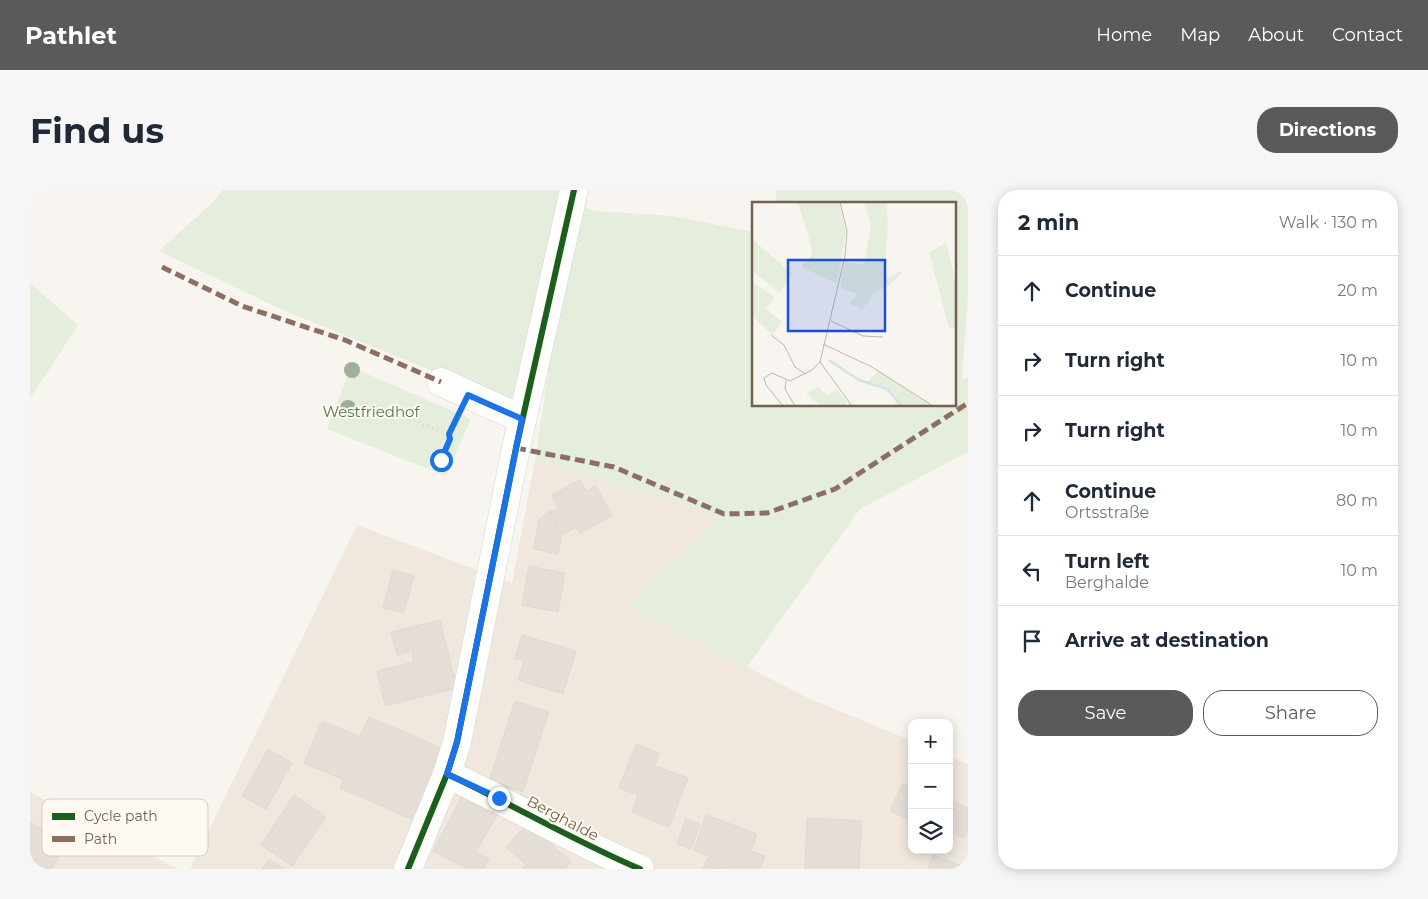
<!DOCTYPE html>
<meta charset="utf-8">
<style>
:root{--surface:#fff;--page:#f6f6f7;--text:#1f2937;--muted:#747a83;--line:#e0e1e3;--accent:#5a595c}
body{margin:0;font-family:Montserrat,sans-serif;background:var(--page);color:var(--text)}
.controls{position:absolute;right:15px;bottom:15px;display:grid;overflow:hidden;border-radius:10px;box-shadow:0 2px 12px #0003}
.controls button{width:45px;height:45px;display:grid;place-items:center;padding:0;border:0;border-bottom:1px solid var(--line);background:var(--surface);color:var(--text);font:25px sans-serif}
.stop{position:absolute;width:15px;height:15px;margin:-11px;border:4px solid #1a73e8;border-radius:50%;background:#fff}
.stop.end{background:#1a73e8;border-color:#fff;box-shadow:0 1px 5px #0008}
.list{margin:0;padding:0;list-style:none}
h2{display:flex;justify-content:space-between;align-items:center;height:65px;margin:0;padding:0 20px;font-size:21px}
h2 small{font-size:16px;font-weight:400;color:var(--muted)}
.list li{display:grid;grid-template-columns:32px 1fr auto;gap:15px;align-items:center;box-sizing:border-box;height:70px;padding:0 20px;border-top:1px solid var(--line)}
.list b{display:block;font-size:19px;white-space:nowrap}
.list p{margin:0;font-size:16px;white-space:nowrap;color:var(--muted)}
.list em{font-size:16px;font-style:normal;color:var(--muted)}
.actions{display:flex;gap:10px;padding:15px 20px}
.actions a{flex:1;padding:11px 0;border:1px solid var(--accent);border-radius:20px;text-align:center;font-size:18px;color:var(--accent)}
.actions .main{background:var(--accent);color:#fff}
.icon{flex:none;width:28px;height:28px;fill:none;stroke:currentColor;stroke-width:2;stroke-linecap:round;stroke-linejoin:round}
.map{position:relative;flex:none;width:938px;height:679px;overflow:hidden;border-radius:20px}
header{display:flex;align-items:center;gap:30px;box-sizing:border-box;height:70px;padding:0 25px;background:var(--accent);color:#fff}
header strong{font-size:24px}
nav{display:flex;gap:28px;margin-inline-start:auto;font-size:18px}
.intro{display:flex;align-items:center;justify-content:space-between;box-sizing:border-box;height:120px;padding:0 30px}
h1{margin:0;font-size:35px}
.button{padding:12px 22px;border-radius:20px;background:var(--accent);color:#fff;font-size:18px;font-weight:700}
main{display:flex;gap:30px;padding:0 30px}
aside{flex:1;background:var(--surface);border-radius:20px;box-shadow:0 2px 12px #0003}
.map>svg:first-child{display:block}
</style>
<header>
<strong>Pathlet</strong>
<nav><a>Home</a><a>Map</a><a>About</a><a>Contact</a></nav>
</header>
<div class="intro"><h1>Find us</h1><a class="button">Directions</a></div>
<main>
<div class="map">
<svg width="938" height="679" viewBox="0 0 938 679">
<rect width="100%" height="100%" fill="#f8f5f0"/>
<path fill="#f0e8de" d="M 505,270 L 649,313 L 685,327 L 673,345 L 599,416 L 776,507 L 882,551 L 882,660 L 919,660 L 919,566 L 938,574 L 938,679 L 160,679 L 327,335 L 482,393 Z
M 0,602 L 148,679 L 0,679 Z"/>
<path fill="#e5eedc" d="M 193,0 L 532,0 L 482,213 L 255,121 L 129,61 L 185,10 Z
M 747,0 L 938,0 L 938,105 L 932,190 L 938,187 L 938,262 L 830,319 L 716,478 L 598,416 L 673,345 L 685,327 L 649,313 L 505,270 L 525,137 L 551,16 L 565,21 L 643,26 L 723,42 L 723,215 L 924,215 L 924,14 L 745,14 Z
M 0,93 L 48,135 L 0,209 Z
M 328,180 L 441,229 L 416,286 L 297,239 L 317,187 Z"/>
<path fill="#e4ded7" stroke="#e0d9d2" d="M 550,290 L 556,301 L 566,296 L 582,326 L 550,343 L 546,337 L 532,345 L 519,322 L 528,318 L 522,305 Z
M 519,322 L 532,345 L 528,364 L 504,359 L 509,330 Z
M 499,376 L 535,383 L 528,422 L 492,415 Z
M 363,380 L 384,386 L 374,423 L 353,418 Z
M 410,430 L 427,498 L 355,516 L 347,481 L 384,472 L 382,461 L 367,465 L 361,442 Z
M 492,445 L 546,461 L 533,504 L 488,490 L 494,471 L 485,468 Z
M 485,511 L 519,522 L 493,602 L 459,591 Z
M 339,527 L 414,559 L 384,630 L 310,598 L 314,590 L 274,573 L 292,531 L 330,547 Z
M 606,554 L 629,563 L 625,576 L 658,588 L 639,637 L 602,622 L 608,605 L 589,598 Z
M 238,559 L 262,573 L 236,619 L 212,606 Z
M 872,594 L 882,598 L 882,631 L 860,621 Z
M 434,602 L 469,621 L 446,662 L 459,669 L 454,679 L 438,679 L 403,661 Z
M 264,605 L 296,627 L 262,676 L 231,655 Z
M 919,609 L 938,618 L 938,640 L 934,648 L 919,641 Z
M 676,625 L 727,644 L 721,661 L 735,666 L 730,679 L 708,679 L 664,660 Z
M 777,628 L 832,631 L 829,679 L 775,679 Z
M 656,629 L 670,634 L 661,659 L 647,654 Z
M 0,632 L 37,652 L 22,679 L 4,679 L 0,677 Z
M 498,633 L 541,672 L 535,679 L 492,679 L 496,675 L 476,657 Z
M 903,665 L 934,677 L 933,679 L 898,679 Z
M 677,668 L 683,670 L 705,678 L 673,679 Z
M 239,669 L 254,679 L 232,679 Z"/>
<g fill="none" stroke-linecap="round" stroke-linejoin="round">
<defs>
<path id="minor" d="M 411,192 L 492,229
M 417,584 C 482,614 544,651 610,679
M 378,679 L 417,584 L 427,552 L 486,258 L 544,0"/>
</defs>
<use href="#minor" stroke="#d7d2cd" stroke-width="29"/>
<path stroke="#dad5d0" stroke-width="3" stroke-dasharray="1 4" stroke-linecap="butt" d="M 332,212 L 419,244
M 411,270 L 427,228"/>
<use href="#minor" stroke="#fefefd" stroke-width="28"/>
<path stroke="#8d6e63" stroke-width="5" stroke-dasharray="10 5" stroke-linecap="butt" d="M 132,77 L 212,116 L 315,150 L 411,192
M 486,258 L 584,277 L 694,324 L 737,323 L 805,299 L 938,213"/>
<defs>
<path id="cycleway" d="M 417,584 C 482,614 544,651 610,679
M 378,679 L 417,584 L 427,552 L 486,258 L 544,0"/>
</defs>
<use href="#cycleway" stroke="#fefaf2" stroke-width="9"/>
<use href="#cycleway" stroke="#1b5e20" stroke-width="6"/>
</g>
<g fill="#9eb095">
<circle cx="322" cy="180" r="8"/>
<circle cx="318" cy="218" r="8"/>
</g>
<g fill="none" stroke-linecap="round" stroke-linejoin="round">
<path stroke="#1a73e8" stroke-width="6" d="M 411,270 L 420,249 L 419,244 L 438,205 L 492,229 L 427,552 L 417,584 L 469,608"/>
</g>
<g text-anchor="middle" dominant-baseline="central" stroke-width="4" stroke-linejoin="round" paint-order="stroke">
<g font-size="15" fill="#54784a" stroke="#fefaf2">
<text x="341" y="221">Westfriedhof</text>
</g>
<g font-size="15" fill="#746051" stroke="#fefaf2">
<text transform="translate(533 628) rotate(28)">Berghalde</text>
</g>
</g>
<g transform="translate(722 12)">
<rect width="204" height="204" fill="#f8f5f0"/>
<path d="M 46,0 L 87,0 L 94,30 L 85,81 L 49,65 L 59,54 L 60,47 ZM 112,0 L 134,0 L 136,21 L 132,78 L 148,69 L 150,71 L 139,82 L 122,91 L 110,108 L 98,101 L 106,92 L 88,86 L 93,60 L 112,63 L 119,23 ZM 0,37 L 41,72 L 28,91 L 0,69 ZM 194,40 L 204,81 L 204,126 L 197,126 L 177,51 ZM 0,80 L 23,95 L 14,107 L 30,120 L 21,133 L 0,114 ZM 126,169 L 179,204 L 141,204 L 146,198 L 135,187 L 115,180 ZM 66,185 L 76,194 L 84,187 L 95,200 L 91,204 L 69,204 L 54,192 Z" fill="#e5eedc"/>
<path fill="none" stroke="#d2e4e7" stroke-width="2.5" d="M 77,158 L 107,178 L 135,187 L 150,204"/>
<path fill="none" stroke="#bfb5ab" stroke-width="1" d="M 79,119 L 111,134 L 131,135M 19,133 L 32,143 L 43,165 L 54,172M 71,142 L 120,165 L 181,204M 68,160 L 100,204M 34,179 L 33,187 L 43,204M 31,204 L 14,183 L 12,176 L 20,171 L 38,179 L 60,168 L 68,160 L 93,54 L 95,29 L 88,0"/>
<path fill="#1d4ed8" fill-opacity="0.15" stroke="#1d4ed8" stroke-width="2.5" d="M 36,58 L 133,58 L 133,129 L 36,129 Z"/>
<rect width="204" height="204" fill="none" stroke="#746051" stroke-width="2.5"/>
</g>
<rect x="12" y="609" width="166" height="57" rx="8" fill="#fefaf2" stroke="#d5ccc2" stroke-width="1"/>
<rect x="22" y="623" width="23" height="7" fill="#1b5e20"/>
<rect x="22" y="646" width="23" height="6" fill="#8d6e63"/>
<g font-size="14" fill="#746051">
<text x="54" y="631">Cycle path</text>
<text x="54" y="654">Path</text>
</g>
</svg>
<div class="controls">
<button>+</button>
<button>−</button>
<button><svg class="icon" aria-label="layers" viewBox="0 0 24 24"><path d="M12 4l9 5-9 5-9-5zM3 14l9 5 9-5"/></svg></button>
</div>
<div class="stop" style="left:411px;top:270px"></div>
<div class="stop end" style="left:469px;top:608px"></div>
</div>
<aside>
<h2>2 min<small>Walk · 130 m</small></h2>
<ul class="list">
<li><svg class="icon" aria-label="ahead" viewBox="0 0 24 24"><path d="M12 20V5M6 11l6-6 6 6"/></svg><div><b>Continue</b></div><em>20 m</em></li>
<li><svg class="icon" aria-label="right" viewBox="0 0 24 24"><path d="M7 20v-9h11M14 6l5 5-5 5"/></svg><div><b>Turn right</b></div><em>10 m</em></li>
<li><svg class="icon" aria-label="right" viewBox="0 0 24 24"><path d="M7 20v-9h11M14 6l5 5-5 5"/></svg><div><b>Turn right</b></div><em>10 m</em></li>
<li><svg class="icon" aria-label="ahead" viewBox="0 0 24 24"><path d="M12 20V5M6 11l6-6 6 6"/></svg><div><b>Continue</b><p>Ortsstraße</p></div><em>80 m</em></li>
<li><svg class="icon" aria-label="left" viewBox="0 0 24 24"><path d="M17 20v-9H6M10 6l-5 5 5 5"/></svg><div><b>Turn left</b><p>Berghalde</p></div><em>10 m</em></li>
<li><svg class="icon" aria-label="arrive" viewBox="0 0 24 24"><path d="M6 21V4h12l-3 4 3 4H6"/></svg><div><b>Arrive at destination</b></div></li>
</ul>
<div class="actions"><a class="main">Save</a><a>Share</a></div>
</aside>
</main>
